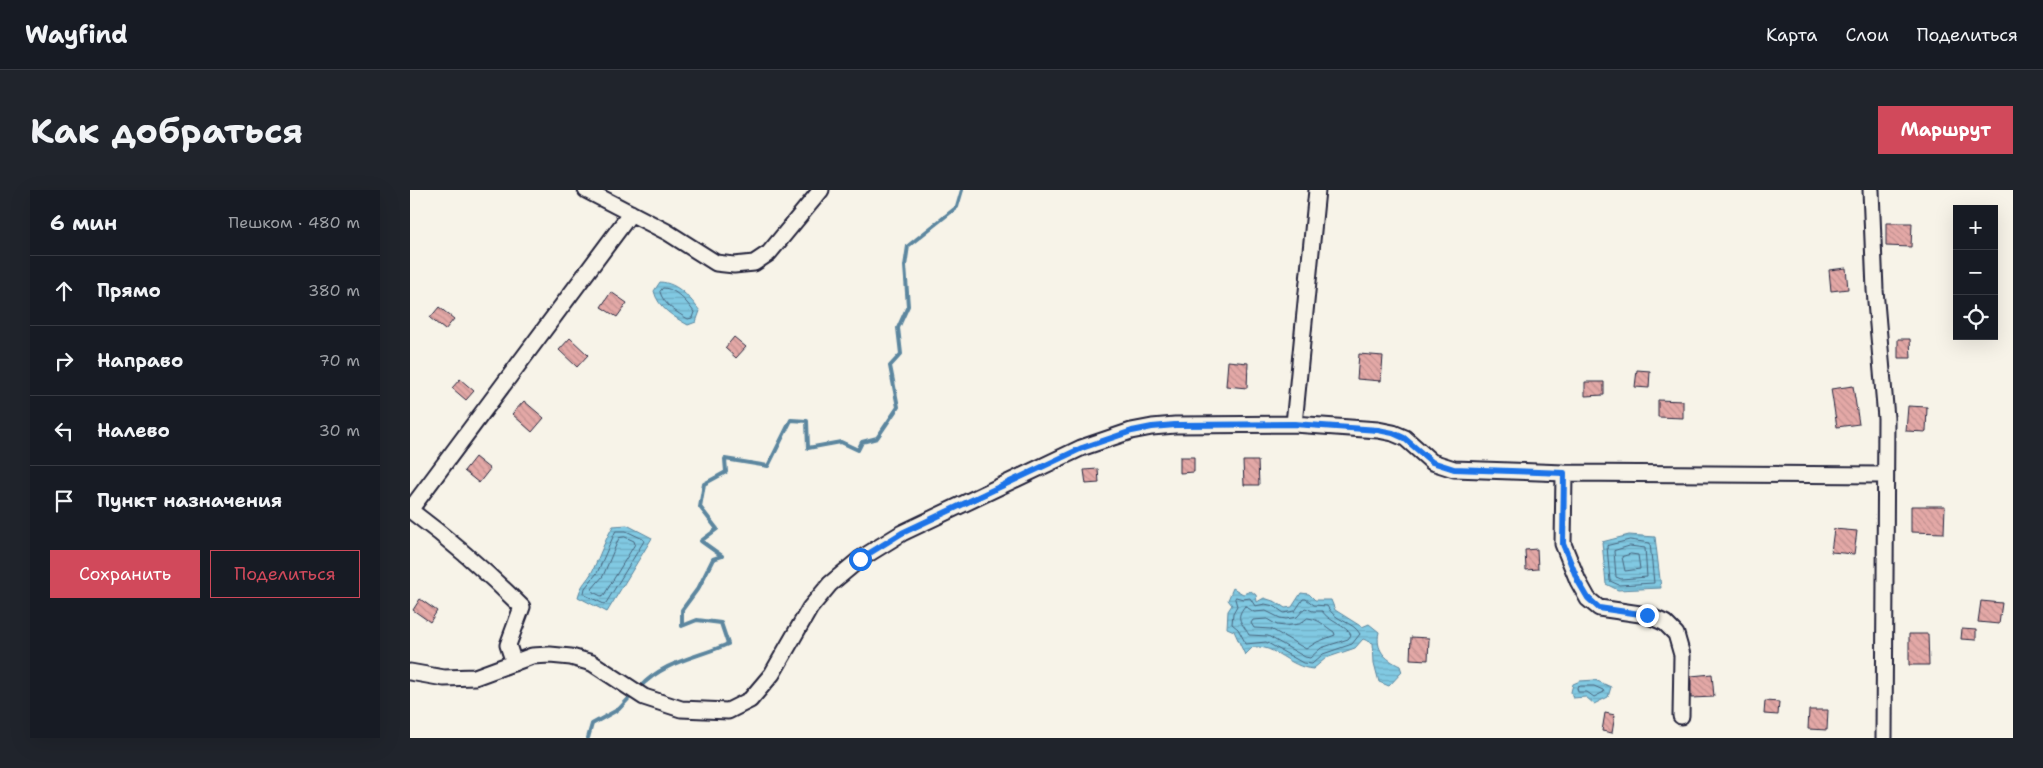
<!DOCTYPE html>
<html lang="ru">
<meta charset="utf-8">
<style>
:root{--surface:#171b24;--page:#20242c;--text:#f1f3f6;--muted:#9ea1a6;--line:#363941;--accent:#d1495b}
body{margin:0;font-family:"Shantell Sans",sans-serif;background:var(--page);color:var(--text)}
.controls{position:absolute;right:15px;top:15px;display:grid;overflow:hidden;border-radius:0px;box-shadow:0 5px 20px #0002}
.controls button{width:45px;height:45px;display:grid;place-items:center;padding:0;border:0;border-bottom:1px solid var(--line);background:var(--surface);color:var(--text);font:25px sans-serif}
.stop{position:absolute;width:15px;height:15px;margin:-11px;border:4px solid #1a73e8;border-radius:50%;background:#fff}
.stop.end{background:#1a73e8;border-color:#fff;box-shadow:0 1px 5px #0008}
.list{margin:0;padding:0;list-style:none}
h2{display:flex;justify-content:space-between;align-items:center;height:65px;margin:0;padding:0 20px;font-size:21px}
h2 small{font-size:16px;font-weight:400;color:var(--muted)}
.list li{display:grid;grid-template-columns:32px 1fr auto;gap:15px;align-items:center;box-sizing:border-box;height:70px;padding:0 20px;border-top:1px solid var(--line)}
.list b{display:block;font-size:19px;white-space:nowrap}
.list em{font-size:16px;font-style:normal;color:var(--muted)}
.actions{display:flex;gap:10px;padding:15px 20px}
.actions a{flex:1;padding:11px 0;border:1px solid var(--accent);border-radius:0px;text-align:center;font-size:18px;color:var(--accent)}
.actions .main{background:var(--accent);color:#fff}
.icon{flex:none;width:28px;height:28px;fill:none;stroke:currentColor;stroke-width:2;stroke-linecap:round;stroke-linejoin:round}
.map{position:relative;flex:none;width:1603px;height:548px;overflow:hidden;border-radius:0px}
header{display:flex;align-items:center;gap:30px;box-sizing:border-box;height:70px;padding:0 25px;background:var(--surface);border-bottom:1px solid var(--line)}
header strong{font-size:24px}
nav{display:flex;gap:28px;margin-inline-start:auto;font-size:18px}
.intro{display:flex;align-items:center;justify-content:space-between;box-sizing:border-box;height:120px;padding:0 30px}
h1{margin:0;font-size:35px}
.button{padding:12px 22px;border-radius:0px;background:var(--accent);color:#fff;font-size:18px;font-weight:700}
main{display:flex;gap:30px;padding:0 30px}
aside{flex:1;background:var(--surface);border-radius:0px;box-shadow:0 5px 20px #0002}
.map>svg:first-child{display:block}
</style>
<header>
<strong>Wayfind</strong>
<nav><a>Карта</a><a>Слои</a><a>Поделиться</a></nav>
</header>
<div class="intro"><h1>Как добраться</h1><a class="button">Маршрут</a></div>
<main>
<aside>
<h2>6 мин<small>Пешком · 480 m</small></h2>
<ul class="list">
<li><svg class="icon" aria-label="ahead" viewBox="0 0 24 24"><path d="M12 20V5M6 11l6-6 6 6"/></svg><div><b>Прямо</b></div><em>380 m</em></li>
<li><svg class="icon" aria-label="right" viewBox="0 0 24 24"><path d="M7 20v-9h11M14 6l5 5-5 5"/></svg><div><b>Направо</b></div><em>70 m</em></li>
<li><svg class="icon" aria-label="left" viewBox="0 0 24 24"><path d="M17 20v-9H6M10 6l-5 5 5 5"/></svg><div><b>Налево</b></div><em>30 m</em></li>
<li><svg class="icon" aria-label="arrive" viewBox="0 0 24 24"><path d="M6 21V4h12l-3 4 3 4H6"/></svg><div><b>Пункт назначения</b></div></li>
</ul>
<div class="actions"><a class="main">Сохранить</a><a>Поделиться</a></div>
</aside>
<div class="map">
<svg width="1603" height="548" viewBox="0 0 1603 548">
<defs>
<pattern id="water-rules" width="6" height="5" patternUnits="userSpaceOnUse" patternTransform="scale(1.25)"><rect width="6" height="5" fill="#81c9e2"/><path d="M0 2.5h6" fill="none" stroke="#6facc3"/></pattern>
<pattern id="building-back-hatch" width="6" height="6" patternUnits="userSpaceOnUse" patternTransform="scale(1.25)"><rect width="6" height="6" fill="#e3a8a6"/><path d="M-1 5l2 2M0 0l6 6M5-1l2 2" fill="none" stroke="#c29090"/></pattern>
</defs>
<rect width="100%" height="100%" fill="#f7f3e8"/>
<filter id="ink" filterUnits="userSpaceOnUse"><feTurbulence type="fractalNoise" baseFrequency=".02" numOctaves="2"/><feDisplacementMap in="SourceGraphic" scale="10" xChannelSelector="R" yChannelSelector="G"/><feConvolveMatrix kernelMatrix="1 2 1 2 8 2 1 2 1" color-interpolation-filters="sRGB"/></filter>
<g filter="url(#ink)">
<path fill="url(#water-rules)" stroke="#5b869f" d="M 250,92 C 268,93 280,108 290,121 L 286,132 L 278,135 C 264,127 248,118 244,101 Z
M 217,335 L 242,348 L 197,422 L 168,407 C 172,392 177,392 183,380 C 190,365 195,350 203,336 Z
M 1219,345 L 1245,347 L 1251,398 L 1208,400 L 1196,394 L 1192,352 Z
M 823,398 L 833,404 L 841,401 L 846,405 L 847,412 L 854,408 L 866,412 L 875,418 L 882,417 L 891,403 L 899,404 L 905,410 L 921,410 L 925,420 L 952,437 L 959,434 L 969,442 C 965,460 975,469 990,476 L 992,482 L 979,496 L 969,492 L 964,473 L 963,453 L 953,449 L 945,458 L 916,468 L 903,479 C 879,477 866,455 843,457 L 835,465 L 824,441 L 817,438 L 818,421 L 822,415 L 818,410 Z
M 1185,490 L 1201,497 L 1198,507 L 1184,514 L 1176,507 L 1163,508 L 1161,502 L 1163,494 L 1170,491 Z"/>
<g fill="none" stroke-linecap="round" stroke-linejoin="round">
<path stroke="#48657e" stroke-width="1" d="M 253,98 C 265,98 277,112 284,122 L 282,128 L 278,129 C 267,123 253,114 250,102 Z
M 206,341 L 216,341 L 233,349 L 234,351 L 196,413 L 194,414 L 175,405 L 174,403 L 175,398 L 187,383 Z
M 215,347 L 224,351 L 225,354 L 194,405 L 191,406 L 183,402 L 182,399 L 193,386 L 209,348 Z
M 1220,350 L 1240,353 L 1244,393 L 1209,395 L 1200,391 L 1197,356 Z
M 1220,356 L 1235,358 L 1237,387 L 1211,389 L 1206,387 L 1204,361 Z
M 1221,364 L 1228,365 L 1230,379 L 1215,381 L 1212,367 Z
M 826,407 L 833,409 L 840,408 L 845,416 L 855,414 L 864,416 L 874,423 L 885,421 L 893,409 L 896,409 L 904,415 L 917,416 C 925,432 943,431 950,444 L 942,454 L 913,464 L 902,474 L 893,473 L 856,452 L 836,454 L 828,439 L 822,434 L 823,423 L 827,416 L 825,409 Z
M 835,416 L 844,422 L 856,421 L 870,428 L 876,429 L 887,427 L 895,418 L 903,421 L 912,421 C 919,432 936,435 941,445 L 938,449 L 911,458 L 900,468 L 895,467 L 858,446 L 839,445 C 832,432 824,429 835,416 Z
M 898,428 C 911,430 913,435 924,442 L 925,445 L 907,452 L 896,459 L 861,439 L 844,438 L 841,433 L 843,430 L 857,429 L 867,435 L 875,436 L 889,434 Z
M 1171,496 L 1184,496 L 1193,500 L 1194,502 L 1184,507 L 1177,502 L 1168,502 L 1167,498 Z"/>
<path stroke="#5b869f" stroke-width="4" d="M 229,498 C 254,471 286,468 318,454 L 311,433 L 287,430 L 272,436 L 272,420 L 289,397 L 303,369 L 312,366 L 291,351 L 307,339 L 290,317 L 294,294 L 316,282 L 315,269 L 358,276 L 381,230 L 397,231 L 398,258 L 431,252 L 448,260 L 452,252 L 467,248 L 488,217 L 480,176 L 491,164 L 488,138 L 498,116 L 495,76 L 498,56 L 547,17 L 552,0
M 178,548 L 182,534 L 209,519 L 222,505"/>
</g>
<path fill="url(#building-back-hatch)" stroke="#22223b" d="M 1476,33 L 1502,33 L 1501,57 L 1476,56 Z
M 1436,78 L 1438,99 L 1421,101 L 1419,80 Z
M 201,102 L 217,113 L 207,127 L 191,117 Z
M 29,117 L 44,129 L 35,140 L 20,128 Z
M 324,147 L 336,157 L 326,168 L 315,158 Z
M 160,148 L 178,165 L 167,177 L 149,160 Z
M 1488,149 L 1500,149 L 1501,168 L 1488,168 Z
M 949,164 L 973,166 L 971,191 L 947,189 Z
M 818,171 L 838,173 L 837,198 L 816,196 Z
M 1227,180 L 1240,181 L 1239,198 L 1225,197 Z
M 50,189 L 64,201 L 56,210 L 42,198 Z
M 1175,192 L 1194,192 L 1194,205 L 1175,206 Z
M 1443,196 L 1449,234 L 1427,237 L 1421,199 Z
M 1248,210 L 1273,211 L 1273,228 L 1248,227 Z
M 114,211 L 134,228 L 122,242 L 102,224 Z
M 1498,216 L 1517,217 L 1516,242 L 1496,241 Z
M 65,267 L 80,279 L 69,293 L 54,281 Z
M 770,267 L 784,267 L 784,282 L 770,283 Z
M 833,271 L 848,271 L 849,295 L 834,295 Z
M 688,279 L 689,293 L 676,294 L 674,280 Z
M 1501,316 L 1535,316 L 1534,343 L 1501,342 Z
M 1424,339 L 1447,341 L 1444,364 L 1421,362 Z
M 1127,359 L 1128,379 L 1116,380 L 1115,360 Z
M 10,409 L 27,421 L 20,432 L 3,420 Z
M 1571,411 L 1592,413 L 1589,434 L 1568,432 Z
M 1552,439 L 1566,440 L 1566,450 L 1551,449 Z
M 1499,444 L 1518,444 L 1519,475 L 1499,475 Z
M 1001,447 L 1019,448 L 1018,470 L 1000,469 Z
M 1302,484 L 1304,507 L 1281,508 L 1281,486 Z
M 1355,511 L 1369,512 L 1368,525 L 1354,524 Z
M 1399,520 L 1418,520 L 1417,540 L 1398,539 Z
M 1195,523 L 1205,525 L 1202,543 L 1192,541 Z"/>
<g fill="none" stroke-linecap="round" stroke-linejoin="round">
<defs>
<path id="minor" d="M 176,0 L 257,42 L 306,73 L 324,75 L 344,73 L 359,63 L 411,0
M 1461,0 L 1465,100 L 1476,228 L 1474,548
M 884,234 L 907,0
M 1154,283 L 1153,354 L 1168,391 L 1178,409 L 1189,418 L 1237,425 L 1255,433 L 1266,444 L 1272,465 L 1271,526
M 0,320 L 221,23
M 0,320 C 40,350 77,382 112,417 L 98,455 L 104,473
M 0,482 L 34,488 L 65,487 L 122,466 L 140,465 L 161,467 L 182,473 L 234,507 L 271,519 L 318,521 L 340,510 L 362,484 L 400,418 L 420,394 L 450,369 L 492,343 L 671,258 L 721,241 L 742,237 L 765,235 L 884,234 L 968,240 L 983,243 L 995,248 L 1022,272 L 1044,279 L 1154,283 L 1474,285"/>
</defs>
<use href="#minor" stroke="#22223b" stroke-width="19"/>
<use href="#minor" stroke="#f7f3e8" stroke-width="15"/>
</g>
</g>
<g fill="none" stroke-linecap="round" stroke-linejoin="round" filter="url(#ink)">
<path stroke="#1a73e8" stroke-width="6" d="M 450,369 L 492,343 L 672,258 L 722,241 L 742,237 L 765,235 L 884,234 L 968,240 L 983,243 L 994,248 L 1022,272 L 1044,279 L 1154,283 L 1153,354 L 1168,391 L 1178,408 L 1189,418 L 1237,425"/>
</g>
</svg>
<div class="controls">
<button>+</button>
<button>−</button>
<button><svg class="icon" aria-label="locate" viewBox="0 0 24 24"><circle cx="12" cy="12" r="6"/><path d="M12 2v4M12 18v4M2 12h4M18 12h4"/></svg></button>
</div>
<div class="stop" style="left:450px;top:369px"></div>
<div class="stop end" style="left:1237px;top:425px"></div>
</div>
</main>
